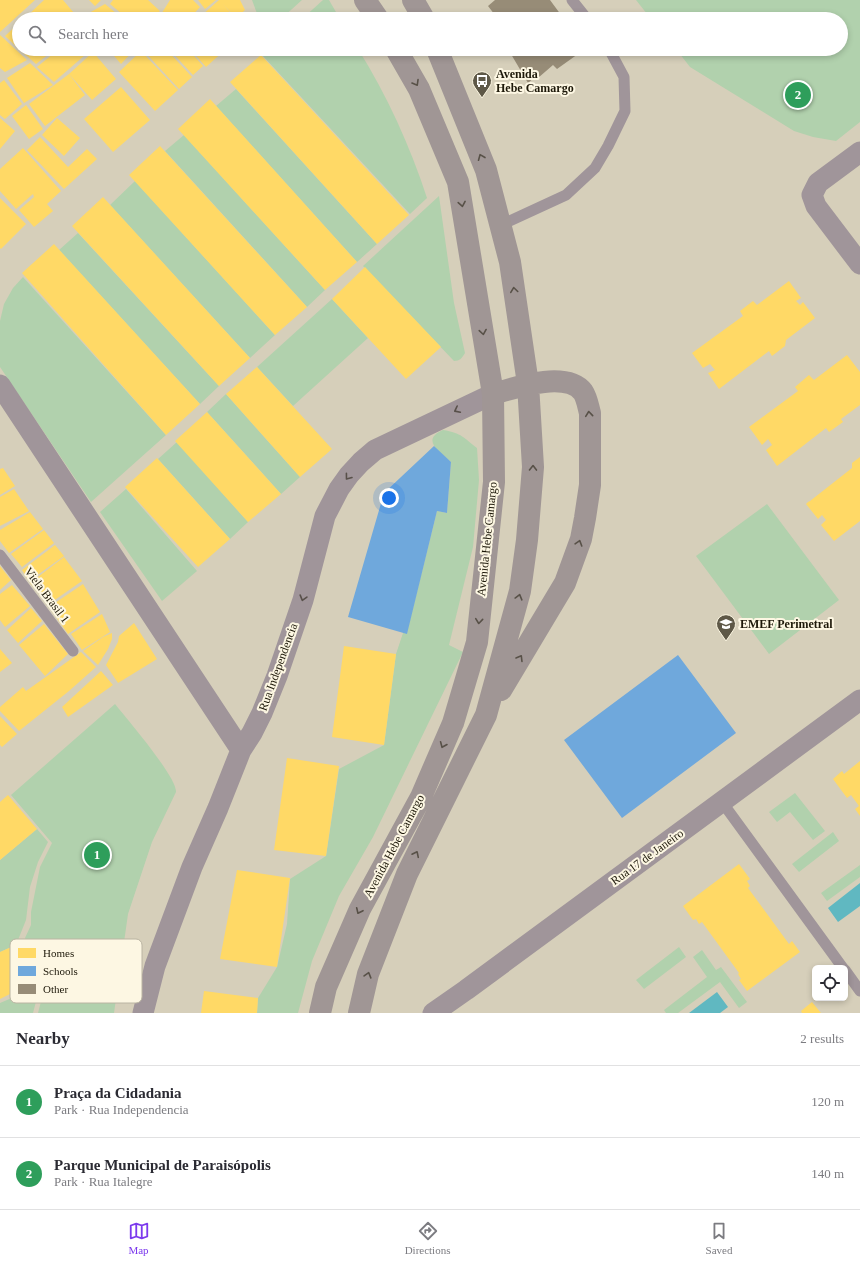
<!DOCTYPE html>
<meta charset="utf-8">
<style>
:root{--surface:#fff;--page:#f7f7f7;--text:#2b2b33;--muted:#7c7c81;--line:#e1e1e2;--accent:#7c3aed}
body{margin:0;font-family:Georgia,serif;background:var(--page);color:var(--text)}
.controls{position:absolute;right:12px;bottom:12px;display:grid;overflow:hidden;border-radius:6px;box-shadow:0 2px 6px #0003}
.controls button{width:36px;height:36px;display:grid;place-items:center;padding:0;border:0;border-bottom:1px solid var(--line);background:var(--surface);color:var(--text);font:20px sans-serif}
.you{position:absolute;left:389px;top:498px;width:14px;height:14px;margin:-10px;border:3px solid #fff;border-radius:50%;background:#1a73e8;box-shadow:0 0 0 6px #1a73e833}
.badge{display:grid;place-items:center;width:26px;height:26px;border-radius:50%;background:var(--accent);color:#fff;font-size:13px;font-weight:700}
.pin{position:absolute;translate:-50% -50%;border:2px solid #fff;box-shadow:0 1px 4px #0006}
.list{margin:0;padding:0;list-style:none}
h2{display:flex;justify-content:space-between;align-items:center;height:52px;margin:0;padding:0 16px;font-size:17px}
h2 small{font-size:13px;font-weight:400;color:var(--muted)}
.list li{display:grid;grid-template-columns:26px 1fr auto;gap:12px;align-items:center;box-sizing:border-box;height:72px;padding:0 16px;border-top:1px solid var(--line)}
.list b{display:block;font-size:15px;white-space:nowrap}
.list p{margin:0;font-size:13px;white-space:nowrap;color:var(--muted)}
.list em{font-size:13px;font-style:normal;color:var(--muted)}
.icon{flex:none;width:22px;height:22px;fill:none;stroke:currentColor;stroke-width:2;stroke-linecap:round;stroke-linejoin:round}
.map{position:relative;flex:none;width:860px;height:1013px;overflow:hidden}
.search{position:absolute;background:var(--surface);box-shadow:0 2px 6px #0003;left:12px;right:12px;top:12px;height:44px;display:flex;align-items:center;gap:10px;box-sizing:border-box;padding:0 14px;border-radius:22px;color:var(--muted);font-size:15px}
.sheet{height:196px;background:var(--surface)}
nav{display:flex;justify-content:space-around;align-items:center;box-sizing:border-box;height:56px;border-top:1px solid var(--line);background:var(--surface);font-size:11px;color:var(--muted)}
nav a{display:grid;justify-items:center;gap:2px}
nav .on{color:var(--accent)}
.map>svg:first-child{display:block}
</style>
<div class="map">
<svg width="860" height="1013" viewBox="0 0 860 1013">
<rect width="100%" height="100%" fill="#d6cfba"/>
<path fill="#b1d1ad" d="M 252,0 L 302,0 L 281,19 L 259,19 Z
M 323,0 L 329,0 L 340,19 L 302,19 Z
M 636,0 L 860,0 L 860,122 L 836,141 L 813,137 L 794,131 L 690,67 L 676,49 L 841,49 L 841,19 L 651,19 Z
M 269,49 L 358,49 C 387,95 410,146 427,198 L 410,214 L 262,55 Z
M 236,89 L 377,244 L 357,262 L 216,106 Z
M 184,135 L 325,290 L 307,307 L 165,151 Z
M 135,181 L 275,335 L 250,358 L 110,205 Z
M 439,196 L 454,303 L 465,353 C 462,358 460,361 454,361 L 363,266 Z
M 78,233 L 219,386 L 200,404 L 59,250 Z
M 23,277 L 166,435 L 91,502 L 0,367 L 0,321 L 4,304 L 13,288 Z
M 332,299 L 368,338 L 293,406 L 257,367 Z
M 226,394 L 300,477 L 281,494 L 207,412 Z
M 443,430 C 462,433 464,438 477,448 L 479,480 L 473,547 L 449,645 L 463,652 L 373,837 L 339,896 L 312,961 L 298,1013 L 257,1013 L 258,998 L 277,967 L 287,924 L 290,879 L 326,856 L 339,769 L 384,745 L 396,654 L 403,633 L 407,632 L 437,511 L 447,513 L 451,462 C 440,452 420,440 443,430 Z
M 177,442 L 248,522 L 230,539 L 158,459 Z
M 126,489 L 197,571 L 162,601 L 100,512 Z
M 767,504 L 839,600 L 769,654 L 696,556 Z
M 115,704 C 127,719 177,777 176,792 L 152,842 L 128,914 L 114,1013 L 38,1013 L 45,986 L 25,938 L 31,925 L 31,912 L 40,867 L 52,843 L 11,795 Z
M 795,793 L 825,831 L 813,840 L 790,812 L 777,822 L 769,812 Z
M 37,829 L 48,842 L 38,862 L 30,887 L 26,920 L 16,945 L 0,952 L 0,860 Z
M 833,832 L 839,841 L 799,872 L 792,864 Z
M 860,865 L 860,877 L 827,901 L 821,893 Z
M 679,947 L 686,957 L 644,989 L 636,980 Z
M 702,950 L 716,970 L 721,967 L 747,1002 L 739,1008 L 720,982 L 678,1013 L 666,1013 L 664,1010 L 707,977 L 693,957 Z
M 40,986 L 33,1013 L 0,1013 L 0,1003 Z"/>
<path fill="#60b8c1" d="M 860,883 L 860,906 L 838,922 L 828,908 Z
M 717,992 L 728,1007 L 720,1013 L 689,1013 Z"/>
<path fill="#ffd966" d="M 0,0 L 35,0 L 0,32 Z
M 44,0 L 63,0 L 79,19 L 24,19 Z
M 89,0 L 101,0 L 95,6 Z
M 113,0 L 148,0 L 160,11 L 153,19 L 128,19 L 110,4 Z
M 170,0 L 193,0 L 200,7 L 189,19 L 163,19 L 160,16 Z
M 198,0 L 216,0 L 205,9 Z
M 219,0 L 240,0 L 245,10 L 236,18 L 223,4 L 236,19 L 204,19 L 201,16 Z
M 105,4 L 123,19 L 84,19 L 82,17 Z
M 19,23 L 19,49 L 5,36 Z
M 0,35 L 27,60 L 5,72 L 0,68 Z
M 19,49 L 55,49 L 36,64 Z
M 59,49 L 92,49 L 54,82 L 37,67 Z
M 108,49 L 135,49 L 121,64 Z
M 142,49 L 166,49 L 192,77 L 179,89 Z
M 169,49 L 188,49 L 203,66 L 193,75 Z
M 190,49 L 226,49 L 206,67 Z
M 141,51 L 178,90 L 155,111 L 119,72 Z
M 93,52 L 116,79 L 92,100 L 69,74 Z
M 261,55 L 409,215 L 377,244 L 230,82 Z
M 30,63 L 53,85 L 24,103 L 7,78 Z
M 69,74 L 85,95 L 45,126 L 29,104 Z
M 4,80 L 22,104 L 5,119 L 0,115 L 0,83 Z
M 121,87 L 150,120 L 113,152 L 84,119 Z
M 210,99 L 357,262 L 325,290 L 178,129 Z
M 26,105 L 43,129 L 29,139 L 12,116 Z
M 0,118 L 15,131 L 0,149 Z
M 57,118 L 80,138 L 64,156 L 42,135 Z
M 40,137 L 68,167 L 87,149 L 97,159 L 64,189 L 27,150 Z
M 160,146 L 307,307 L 275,335 L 129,175 Z
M 23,148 L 61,191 L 47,204 L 53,211 L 34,227 L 19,210 L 34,197 L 33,194 L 16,209 L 0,191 L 0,169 Z
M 103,197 L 250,358 L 219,386 L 72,226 Z
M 0,198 L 26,224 L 1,249 L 0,248 Z
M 54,244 L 200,404 L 166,435 L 22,273 Z
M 365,267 L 441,347 L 406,379 L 332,299 Z
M 789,281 L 801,298 L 796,301 L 800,305 L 803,302 L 815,318 L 786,340 L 785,346 L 772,356 L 769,351 L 719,389 L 708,373 L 715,370 L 710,364 L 703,368 L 692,353 L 743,316 L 740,311 L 753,301 L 757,305 Z
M 847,355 L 860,372 L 860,405 L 841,419 L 843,422 L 829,432 L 826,428 L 777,466 L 766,450 L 772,445 L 768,439 L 762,445 L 749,427 L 798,391 L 795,387 L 809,375 L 814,380 Z
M 257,367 L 332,449 L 300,477 L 226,394 Z
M 207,412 L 281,494 L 248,522 L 175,441 Z
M 860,457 L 860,521 L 834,541 L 821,525 L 826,520 L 822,515 L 818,519 L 806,504 L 808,502 L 810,501 L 852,468 L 852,463 Z
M 157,458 L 230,539 L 198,567 L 125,487 Z
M 3,468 L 15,486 L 0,495 L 0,469 Z
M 14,489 L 29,511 L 0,526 L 0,497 Z
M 30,512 L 43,529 L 9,553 L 0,541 L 0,530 Z
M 44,530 L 54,543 L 22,567 L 11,554 Z
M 55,545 L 64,556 L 29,581 L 22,570 Z
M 64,557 L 82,581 L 49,604 L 30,583 Z
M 0,566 L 11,580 L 0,590 Z
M 83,584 L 100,612 L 68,634 L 49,607 Z
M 12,585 L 30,606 L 5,627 L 0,620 L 0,594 Z
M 31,608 L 42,621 L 18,643 L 7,630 Z
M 102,614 L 110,632 L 82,650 L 71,634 Z
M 134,623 L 157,659 L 118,683 L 106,665 L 118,642 L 119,636 Z
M 44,624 L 68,654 L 45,676 L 19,645 Z
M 112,633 L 112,639 L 108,649 L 98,665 L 83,651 L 103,637 Z
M 344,646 L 396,654 L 384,745 L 332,737 Z
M 0,649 L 12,663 L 0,672 Z
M 81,652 L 96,667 L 69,691 L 19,731 L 0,711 L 0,707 L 23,687 L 26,691 Z
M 101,671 L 113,685 L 68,717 L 62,707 Z
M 0,716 L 17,734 L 2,747 L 0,745 Z
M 287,758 L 339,766 L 326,856 L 274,850 Z
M 860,761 L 860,816 L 855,809 L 859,806 L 851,795 L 847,798 L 833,779 L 842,771 L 844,774 Z
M 8,795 L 37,829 L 0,860 L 0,802 Z
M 739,864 L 750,879 L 747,881 L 750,886 L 748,888 L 789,944 L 792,941 L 800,952 L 747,991 L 739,980 L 741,979 L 738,974 L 739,973 L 702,922 L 699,924 L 696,919 L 693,920 L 683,906 Z
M 237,870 L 290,878 L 277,967 L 220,959 Z
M 16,945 L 34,982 L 0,999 L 0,952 Z
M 204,991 L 258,998 L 257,1013 L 201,1013 Z
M 812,1002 L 821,1013 L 802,1013 L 801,1011 Z"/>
<path fill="#6fa8dc" d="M 434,446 L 451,462 L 447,513 L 437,511 L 407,634 L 348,617 L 384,493 Z
M 678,655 L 736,733 L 622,818 L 564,740 Z"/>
<path fill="#978c77" d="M 495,0 L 550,0 L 564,19 L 498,19 L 488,6 Z
M 508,49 L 585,49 L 557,69 L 553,65 L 538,78 L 536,76 L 528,83 Z"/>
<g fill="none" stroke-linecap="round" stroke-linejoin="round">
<path stroke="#a0959a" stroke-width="11" d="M 572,0 L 587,19
M 501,225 L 566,195 L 595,168 L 608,146 L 625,111 L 624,77 L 609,49
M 0,555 L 73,651
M 722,802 L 843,968
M 845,970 L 860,991"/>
<path stroke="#a0959a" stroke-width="21" d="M 860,152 L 818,183 L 812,195 L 816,206 L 860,264
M 0,385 L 241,750
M 143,1013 L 155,966 L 192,867 L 218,808 L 241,750 L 252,733 L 262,713 L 277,676 L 303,600 L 325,516 L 339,489 L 349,475 L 361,462 L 375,450 L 493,394
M 433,1013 L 466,990 L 860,700"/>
<path stroke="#a09695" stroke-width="22" d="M 365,0 L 378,19
M 413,0 L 424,19
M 493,394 C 514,388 566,370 583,392 C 587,398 588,406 590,413 L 590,485 L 585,518 L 581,539 L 565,583 L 501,690
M 320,1013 L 326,987 L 360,909 L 421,797 L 453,723 L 477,642 L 494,482 L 493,394 L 458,182 L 419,89 L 396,49
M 359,1013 L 368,974 L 407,874 L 486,715 L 520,591 L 527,540 L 533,467 L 528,384 L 510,262 L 486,170 L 437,49"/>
</g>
<defs><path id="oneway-chevron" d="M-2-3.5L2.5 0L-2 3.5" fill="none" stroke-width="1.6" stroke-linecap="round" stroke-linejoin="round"/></defs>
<g stroke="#585148">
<use href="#oneway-chevron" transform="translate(416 83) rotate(60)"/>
<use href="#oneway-chevron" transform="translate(481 157) rotate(-112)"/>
<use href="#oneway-chevron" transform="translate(462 204) rotate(80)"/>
<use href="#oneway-chevron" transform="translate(514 290) rotate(-98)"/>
<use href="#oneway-chevron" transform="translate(483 332) rotate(81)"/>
<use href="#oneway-chevron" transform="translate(589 414) rotate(-96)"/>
<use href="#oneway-chevron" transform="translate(533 468) rotate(-89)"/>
<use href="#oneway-chevron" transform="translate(579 543) rotate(-73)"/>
<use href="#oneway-chevron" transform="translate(519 597) rotate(-75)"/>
<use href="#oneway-chevron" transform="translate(479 621) rotate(96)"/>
<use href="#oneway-chevron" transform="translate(520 658) rotate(-59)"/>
<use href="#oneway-chevron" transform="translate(443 745) rotate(113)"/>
<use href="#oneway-chevron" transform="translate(416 854) rotate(-64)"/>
<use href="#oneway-chevron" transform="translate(359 911) rotate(115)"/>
<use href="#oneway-chevron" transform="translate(368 975) rotate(-74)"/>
</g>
<g stroke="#58504a">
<use href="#oneway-chevron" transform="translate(457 410) rotate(153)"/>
<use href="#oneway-chevron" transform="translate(348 477) rotate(127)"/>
<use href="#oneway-chevron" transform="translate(303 598) rotate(106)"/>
</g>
<defs>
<symbol id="bus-pin" viewBox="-11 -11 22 30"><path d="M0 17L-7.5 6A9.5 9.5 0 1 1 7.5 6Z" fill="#5e5847" stroke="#fdf7e3"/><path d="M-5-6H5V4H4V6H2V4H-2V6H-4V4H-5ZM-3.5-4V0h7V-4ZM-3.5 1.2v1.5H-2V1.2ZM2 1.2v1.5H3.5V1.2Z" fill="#fff"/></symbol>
<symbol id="school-pin" viewBox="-11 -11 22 30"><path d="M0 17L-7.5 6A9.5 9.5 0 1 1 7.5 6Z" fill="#5e5847" stroke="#fdf7e3"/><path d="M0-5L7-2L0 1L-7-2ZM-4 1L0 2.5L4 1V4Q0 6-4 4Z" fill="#fff"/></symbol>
</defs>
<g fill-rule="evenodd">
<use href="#bus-pin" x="471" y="70" width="22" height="30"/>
<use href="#school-pin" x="715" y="613" width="22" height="30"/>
</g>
<g text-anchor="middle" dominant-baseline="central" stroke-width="4" stroke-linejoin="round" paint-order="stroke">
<g font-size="12" font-weight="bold" fill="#1d1809" stroke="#fdf7e3" text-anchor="start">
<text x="496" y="74">Avenida<tspan x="496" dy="14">Hebe Camargo</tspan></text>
<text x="740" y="624">EMEF Perimetral</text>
</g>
<g font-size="12" fill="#1d1809" stroke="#fdf7e3">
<text transform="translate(487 539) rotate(-84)">Avenida Hebe Camargo</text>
<text transform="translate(47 595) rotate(53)">Viela Brasil 1</text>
<text transform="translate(278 667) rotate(-70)">Rua Independencia</text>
<text transform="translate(394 846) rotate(-62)">Avenida Hebe Camargo</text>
<text transform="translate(647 857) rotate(-36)">Rua 17 de Janeiro</text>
</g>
</g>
<rect x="10" y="939" width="132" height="64" rx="6" fill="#fdf7e3" stroke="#bab4a2" stroke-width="1"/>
<rect x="18" y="948" width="18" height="10" fill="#ffd966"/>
<rect x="18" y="966" width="18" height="10" fill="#6fa8dc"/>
<rect x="18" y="984" width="18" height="10" fill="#978c77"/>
<g font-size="11" fill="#1d1809">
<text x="43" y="957">Homes</text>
<text x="43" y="975">Schools</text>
<text x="43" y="993">Other</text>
</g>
</svg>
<div class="controls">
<button><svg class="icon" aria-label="locate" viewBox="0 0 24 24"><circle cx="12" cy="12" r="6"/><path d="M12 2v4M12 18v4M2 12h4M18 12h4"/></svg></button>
</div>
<div class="you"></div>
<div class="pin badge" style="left:97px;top:855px;background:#2e9e5b">1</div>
<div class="pin badge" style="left:798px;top:95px;background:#2e9e5b">2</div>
<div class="search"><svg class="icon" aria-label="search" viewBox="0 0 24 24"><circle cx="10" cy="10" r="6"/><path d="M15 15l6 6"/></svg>Search here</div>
</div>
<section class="sheet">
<h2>Nearby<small>2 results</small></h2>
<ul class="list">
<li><span class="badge" style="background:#2e9e5b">1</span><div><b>Praça da Cidadania</b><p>Park · Rua Independencia</p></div><em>120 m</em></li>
<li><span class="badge" style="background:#2e9e5b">2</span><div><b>Parque Municipal de Paraisópolis</b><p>Park · Rua Italegre</p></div><em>140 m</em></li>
</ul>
</section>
<nav>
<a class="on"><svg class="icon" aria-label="map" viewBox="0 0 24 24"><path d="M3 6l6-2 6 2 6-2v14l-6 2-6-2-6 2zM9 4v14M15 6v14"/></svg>Map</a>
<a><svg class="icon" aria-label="directions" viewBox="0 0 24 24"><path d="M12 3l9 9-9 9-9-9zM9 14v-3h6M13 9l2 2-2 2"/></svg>Directions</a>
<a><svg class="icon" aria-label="saved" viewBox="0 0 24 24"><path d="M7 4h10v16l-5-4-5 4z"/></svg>Saved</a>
</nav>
